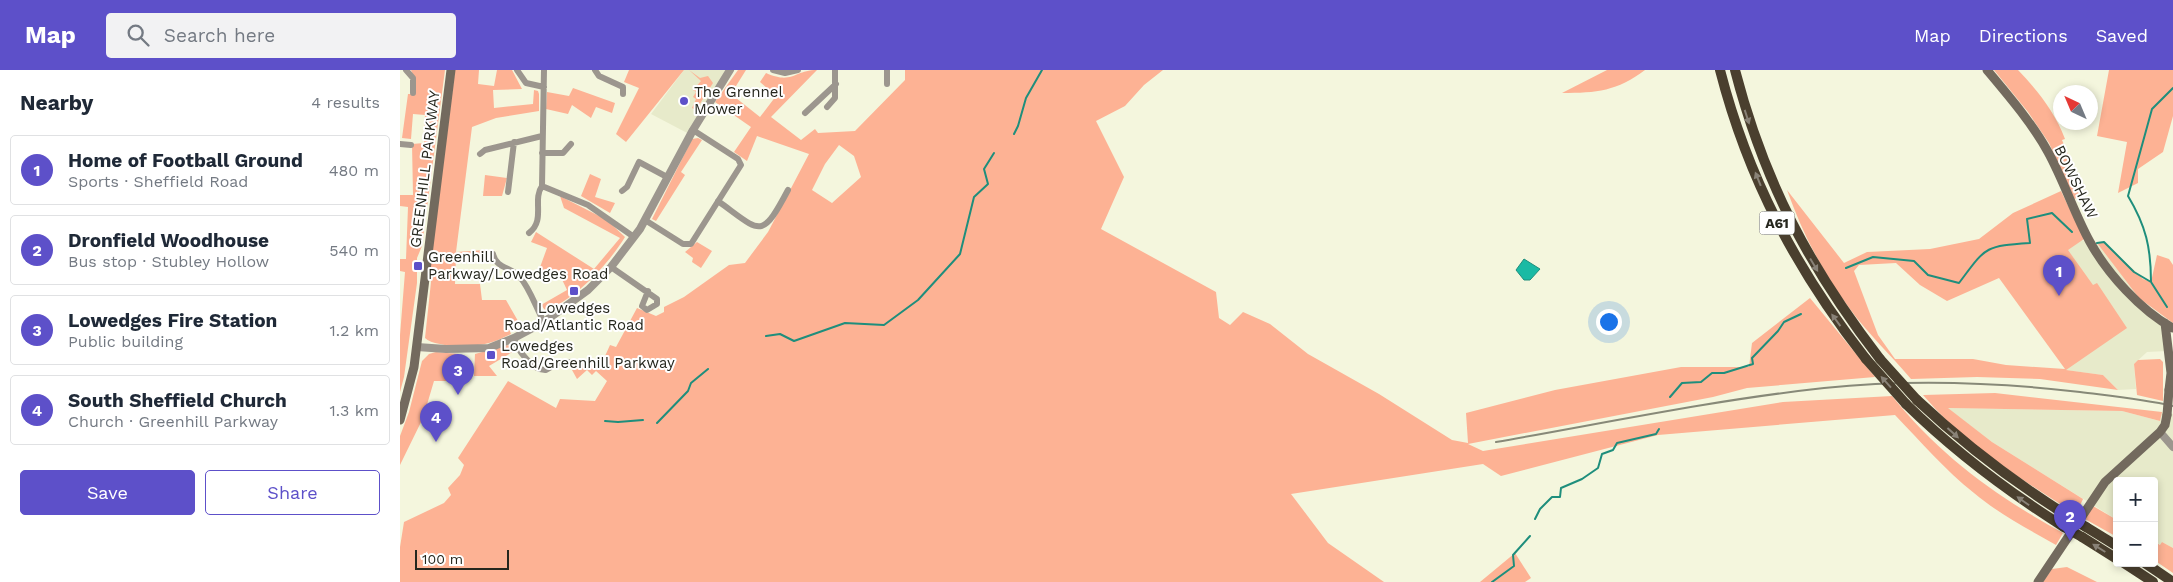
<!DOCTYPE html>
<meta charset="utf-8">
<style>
:root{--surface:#fff;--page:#f2f2f3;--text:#1f2937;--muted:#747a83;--line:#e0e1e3;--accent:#5d50c9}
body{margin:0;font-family:"Work Sans",sans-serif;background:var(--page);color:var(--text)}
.controls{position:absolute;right:15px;bottom:15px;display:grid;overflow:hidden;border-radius:5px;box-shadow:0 2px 8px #0003}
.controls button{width:45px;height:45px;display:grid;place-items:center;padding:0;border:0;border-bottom:1px solid var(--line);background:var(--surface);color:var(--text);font:25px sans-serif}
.compass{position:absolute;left:1653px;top:15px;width:45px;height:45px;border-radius:50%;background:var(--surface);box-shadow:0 2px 8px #0003;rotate:316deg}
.scale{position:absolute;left:15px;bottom:12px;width:94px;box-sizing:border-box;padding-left:5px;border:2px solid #26271e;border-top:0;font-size:14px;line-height:18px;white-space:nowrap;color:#26271e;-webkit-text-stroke:4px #fff;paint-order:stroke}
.you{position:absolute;left:1208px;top:251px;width:18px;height:18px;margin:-12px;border:4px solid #fff;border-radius:50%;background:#1a73e8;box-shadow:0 0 0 8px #1a73e833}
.badge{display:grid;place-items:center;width:32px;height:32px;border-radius:50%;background:var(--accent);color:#fff;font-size:16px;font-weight:700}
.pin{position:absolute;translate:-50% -41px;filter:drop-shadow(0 1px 2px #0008)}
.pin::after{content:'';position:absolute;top:26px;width:18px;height:15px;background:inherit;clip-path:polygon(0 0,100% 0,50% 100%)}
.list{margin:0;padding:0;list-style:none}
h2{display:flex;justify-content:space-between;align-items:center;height:65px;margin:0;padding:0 20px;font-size:21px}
h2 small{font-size:16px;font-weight:400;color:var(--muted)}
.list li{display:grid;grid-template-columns:32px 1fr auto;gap:15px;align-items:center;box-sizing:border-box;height:70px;margin:0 10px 10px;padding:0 10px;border:1px solid var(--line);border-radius:5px}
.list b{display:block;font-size:19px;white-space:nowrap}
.list p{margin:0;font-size:16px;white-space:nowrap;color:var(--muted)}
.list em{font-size:16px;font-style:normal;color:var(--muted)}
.actions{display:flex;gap:10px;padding:15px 20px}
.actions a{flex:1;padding:11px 0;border:1px solid var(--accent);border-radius:5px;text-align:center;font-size:18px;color:var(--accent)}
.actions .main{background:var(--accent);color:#fff}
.icon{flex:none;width:28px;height:28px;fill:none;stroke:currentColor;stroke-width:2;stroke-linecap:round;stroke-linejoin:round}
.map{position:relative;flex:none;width:1773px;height:512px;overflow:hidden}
header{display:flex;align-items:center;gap:30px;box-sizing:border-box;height:70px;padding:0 25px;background:var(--accent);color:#fff}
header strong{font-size:24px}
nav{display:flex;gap:28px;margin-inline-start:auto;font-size:18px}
.search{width:350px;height:45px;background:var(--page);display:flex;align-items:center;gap:12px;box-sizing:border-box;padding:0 18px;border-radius:5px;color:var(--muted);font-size:19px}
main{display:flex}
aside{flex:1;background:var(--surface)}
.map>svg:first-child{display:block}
</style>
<header>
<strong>Map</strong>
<div class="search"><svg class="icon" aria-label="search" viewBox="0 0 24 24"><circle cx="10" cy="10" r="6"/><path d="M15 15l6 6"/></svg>Search here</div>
<nav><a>Map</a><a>Directions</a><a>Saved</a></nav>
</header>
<main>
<aside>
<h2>Nearby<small>4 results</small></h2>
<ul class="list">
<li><span class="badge">1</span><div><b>Home of Football Ground</b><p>Sports · Sheffield Road</p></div><em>480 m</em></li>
<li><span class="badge">2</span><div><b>Dronfield Woodhouse</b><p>Bus stop · Stubley Hollow</p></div><em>540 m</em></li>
<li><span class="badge">3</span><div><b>Lowedges Fire Station</b><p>Public building</p></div><em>1.2 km</em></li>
<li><span class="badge">4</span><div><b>South Sheffield Church</b><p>Church · Greenhill Parkway</p></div><em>1.3 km</em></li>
</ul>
<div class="actions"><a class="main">Save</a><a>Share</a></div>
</aside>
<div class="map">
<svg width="1773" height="512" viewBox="0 0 1773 512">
<rect width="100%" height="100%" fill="#f4f6dd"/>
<path fill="#e7eaca" d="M 284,0 L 330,0 L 291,65 L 251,44 Z
M 1658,166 L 1697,173 L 1739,228 L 1768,251 L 1767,281 L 1747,282 L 1734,294 L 1736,319 L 1718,320 L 1703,305 L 1665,300 Z
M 1547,338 L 1722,341 L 1760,351 L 1762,342 L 1773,344 L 1773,478 L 1762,472 L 1761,475 L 1754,471 L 1754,411 L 1717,411 L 1717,450 L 1592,372 Z"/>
<path fill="#fdb294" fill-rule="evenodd" d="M 11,0 L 45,0 L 22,176 L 17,188 L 17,213 L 4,307 L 0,322 L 0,265 L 5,202 L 0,201 L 0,189 L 6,189 L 8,137 L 0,136 L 0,125 L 13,125 L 12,74 L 24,73 L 25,45 L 13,44 L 11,69 L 2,68 L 8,24 L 15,24 L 16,13 Z
M 55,0 L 79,0 L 78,14 L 94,16 L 97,0 L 112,0 L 122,19 L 93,20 L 94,38 L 133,34 L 134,20 L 138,21 L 139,24 L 139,41 L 96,48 L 72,57 L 56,182 L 85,180 L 87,186 L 56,188 L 55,214 L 80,214 L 82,230 L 106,230 L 118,251 L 108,256 L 111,264 C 104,267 97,271 89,273 C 76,277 35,278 25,268 L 31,212 L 30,197 Z
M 229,0 L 284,0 L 226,72 L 216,64 L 239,18 L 224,12 Z
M 289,0 L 300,8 L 308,6 L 313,13 L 296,40 L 292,38 L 296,29 L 293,27 L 296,22 L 293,20 L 301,11 Z
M 338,0 L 346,0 L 331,24 L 360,47 L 376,26 L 360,12 L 366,3 C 393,15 394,0 417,0 L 371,47 L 401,70 L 415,59 L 418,63 L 455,61 L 505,10 L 505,0 L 763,0 L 744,15 L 725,36 L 696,51 L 724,107 L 701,159 L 816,222 L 819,248 L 830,255 L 843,242 L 870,254 L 908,284 L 979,324 L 1052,370 L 1068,373 L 1066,343 L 1155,320 L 1281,297 L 1349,297 L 1352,273 L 1410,228 L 1475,307 L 1347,318 L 1313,327 L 1068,374 L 1083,381 L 1383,332 L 1492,326 C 1541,387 1596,426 1663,463 L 1656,475 C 1628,459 1599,444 1574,423 C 1545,400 1521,372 1495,345 L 1258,365 L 1101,406 L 1083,394 L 891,424 L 928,473 L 984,512 L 0,512 L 0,477 L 4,452 L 44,433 L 51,425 L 48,418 L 60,405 L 64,395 L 58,388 L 108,311 L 156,338 L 160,329 L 195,331 L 207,311 L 196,301 L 192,305 L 187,300 L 177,309 L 172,300 L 180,289 L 201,295 L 210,275 L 216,277 L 237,238 L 256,246 L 264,242 L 264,237 L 284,227 L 329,195 L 345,193 L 368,162 L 409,84 L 357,66 L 347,91 L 334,82 L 351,57 L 315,32 ZM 439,75 L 454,86 L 461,107 L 432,133 L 412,120 L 425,94 Z
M 1207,0 L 1245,0 C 1217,21 1197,23 1162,23 Z
M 1594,0 L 1618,0 C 1638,21 1655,42 1665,69 L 1662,70 L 1678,108 L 1674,110 L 1682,126 L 1674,129 L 1649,73 L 1628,42 Z
M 1709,0 L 1773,0 L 1773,46 L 1763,82 L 1738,99 L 1738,113 L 1718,123 L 1727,72 L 1697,66 Z
M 173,18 L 215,33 L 212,43 L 196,37 L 191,48 L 172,35 L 168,44 L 146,39 L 147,22 L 169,26 Z
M 298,68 L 302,70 L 281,102 L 285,105 L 256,151 L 252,149 L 292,69 Z
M 190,104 L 201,109 L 195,127 L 215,133 L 210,143 L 181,126 Z
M 85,105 L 107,108 L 102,126 L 83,126 Z
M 1387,120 L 1444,193 L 1467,182 L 1530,179 L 1579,169 L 1613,143 L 1661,121 L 1684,169 L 1668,180 L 1693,215 L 1697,213 L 1727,258 L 1666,300 L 1703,305 L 1718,320 L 1640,309 L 1577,307 L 1511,309 C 1491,285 1468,264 1450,239 C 1422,202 1402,162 1387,120 ZM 1496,193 L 1520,215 L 1547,231 L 1599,208 L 1665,299 L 1606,295 L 1573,289 L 1495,289 L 1478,265 L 1454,201 L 1459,195 Z
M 160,126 L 207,150 L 225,167 C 210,192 174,232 145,240 L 141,235 L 167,220 L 158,201 L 143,207 L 139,200 L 147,178 L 131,172 L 136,162 L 194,199 L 220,168 L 164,138 Z
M 297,172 L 312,181 L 301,198 L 292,192 L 293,188 L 285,182 Z
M 1704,172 L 1743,209 L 1751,212 L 1757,185 L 1769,189 L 1773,195 L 1773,253 L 1739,228 L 1697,173 Z
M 108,275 L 114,281 L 89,296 L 97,306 L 74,306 L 75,284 Z
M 36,282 L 59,284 L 60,302 L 48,311 L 34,311 L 23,348 L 0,395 L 0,366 L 9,342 L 22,291 L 29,284 Z
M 1760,289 L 1763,292 L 1763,331 L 1737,325 L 1734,294 L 1738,290 Z
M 1595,323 L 1762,342 L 1760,351 L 1722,341 L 1548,338 L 1592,372 L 1683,429 L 1676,444 C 1621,409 1565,375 1523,325 Z
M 1693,436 L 1717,450 L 1717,467 L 1685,449 Z
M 1754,471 L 1760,475 L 1762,472 L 1773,478 L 1773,503 L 1754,490 Z
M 1115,483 L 1131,508 L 1125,512 L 1080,512 Z
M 1667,497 L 1697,512 L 1643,512 L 1652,499 Z"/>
<path fill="#1abaa4" stroke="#1e8e7c" d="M 1124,189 L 1140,199 L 1130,210 L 1124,210 L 1116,200 Z"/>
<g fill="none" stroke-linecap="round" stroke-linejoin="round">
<path stroke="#1e8e7c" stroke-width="2" d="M 614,64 L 618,56 L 626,28 L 642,0
M 1697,173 L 1704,172 L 1734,202 L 1751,212 L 1767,237
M 1446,198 L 1473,187 L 1514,191 L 1528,205 L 1559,213 C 1586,177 1584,176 1630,173 L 1627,149 L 1652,143 L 1672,162
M 1751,212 C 1751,178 1746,156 1728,126 L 1752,39 L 1773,18
M 366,266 L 380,264 L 394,271 L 445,253 L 484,255 L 518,230 L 560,184 L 574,127 L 588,114 L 584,99 L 594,83
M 1270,327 L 1282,313 L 1301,312 L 1312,303 L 1324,303 L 1353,294 L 1352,288 L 1378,261 L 1384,252 L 1401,244
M 205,351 L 218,352 L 243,350
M 257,353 L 288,321 L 291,313 L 308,299
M 1135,449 L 1140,439 L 1152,427 L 1160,427 L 1161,418 L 1182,409 L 1198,398 L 1202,384 L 1213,380 L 1217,373 L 1256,364 L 1259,359
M 1092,512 L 1114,496 L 1113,485 L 1130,466"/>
<path stroke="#9c968e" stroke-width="6" d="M 6,0 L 13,8 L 13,23
M 117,0 L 126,13 L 144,17
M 144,0 L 142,116 L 188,135 L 234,167
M 195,0 L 199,6 L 223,17 L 223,24
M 373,0 L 385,3 L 398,0
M 487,0 L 487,14
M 427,37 L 435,28 L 435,0
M 405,43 L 436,14
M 0,74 L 11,75
M 142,83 L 163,83 L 171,74
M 80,84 L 85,80 L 142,66
M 222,121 L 227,117 L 239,92 L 267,107
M 108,122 L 114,72
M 318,131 C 361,162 361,171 388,120
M 245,150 L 283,174 L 291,174 L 341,95 L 338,89 L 293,60
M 129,163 C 146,150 132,130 142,116
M 93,184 C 96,198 110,197 119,206 C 130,218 136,238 144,252
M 211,197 L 257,229 L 257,234 L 247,240 L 242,236 L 248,221
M 114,268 C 117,280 133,301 146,300 L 160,292 L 169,292"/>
<path stroke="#9c968e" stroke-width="8" d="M 17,277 L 46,279 L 89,278 L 114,268 L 144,252 L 188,220 L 211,197 L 240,159 L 293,60 L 330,0
M 1760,362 L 1773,377"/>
<path stroke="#736a5e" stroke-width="9" d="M 1587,0 C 1608,25 1632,53 1648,82 C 1664,111 1674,143 1690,172 C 1707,203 1741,241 1773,258
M 1765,253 L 1771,303 L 1769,320
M 0,350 L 14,297 L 51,0
M 1638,512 L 1705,412 L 1760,362 L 1765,355 L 1767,345"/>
<path stroke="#4a3f2e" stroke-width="10" d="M 1320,0 C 1348,109 1397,201 1466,289
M 1335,0 C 1364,112 1409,197 1480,289
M 1517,330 C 1565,375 1615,413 1671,448
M 1506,334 C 1554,381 1607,421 1664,457
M 1686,457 L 1717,476
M 1682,467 L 1717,489
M 1724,493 L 1753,512
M 1745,493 L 1773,512"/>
<path stroke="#878978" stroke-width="2" d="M 1096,372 C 1205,353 1314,330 1424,318 C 1509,309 1595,312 1680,322 C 1711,326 1742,329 1773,336"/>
<path stroke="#736a5e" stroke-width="9" d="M 1767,345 L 1769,320"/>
<path stroke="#4a3f2e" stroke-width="10" d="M 1466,289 L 1506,334
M 1480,289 L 1517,330
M 1671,448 L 1686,457
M 1664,457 L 1682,467"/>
</g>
<defs><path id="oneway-solid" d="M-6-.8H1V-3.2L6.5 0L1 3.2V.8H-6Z" transform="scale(1.25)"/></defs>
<g fill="#898277">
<use href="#oneway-solid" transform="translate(1347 47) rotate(72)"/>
<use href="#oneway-solid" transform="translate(1358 109) rotate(-112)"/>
<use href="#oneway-solid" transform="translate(1414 195) rotate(59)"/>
<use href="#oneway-solid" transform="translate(1436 250) rotate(-126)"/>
<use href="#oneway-solid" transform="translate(1486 312) rotate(-132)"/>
<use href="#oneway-solid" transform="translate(1553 363) rotate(42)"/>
<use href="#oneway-solid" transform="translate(1623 431) rotate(-145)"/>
<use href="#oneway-solid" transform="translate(1699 478) rotate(-148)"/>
</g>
<g fill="#5d50c9" stroke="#fff" stroke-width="2">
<circle cx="284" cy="31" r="5"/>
<rect x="13" y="191" width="10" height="10" rx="2.5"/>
<rect x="169" y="216" width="10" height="10" rx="2.5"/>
<rect x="86" y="280" width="10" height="10" rx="2.5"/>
</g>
<g text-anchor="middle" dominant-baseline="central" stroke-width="4" stroke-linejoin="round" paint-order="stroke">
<rect fill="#fff" stroke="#676862" stroke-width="1" x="1359.5" y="141.5" width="35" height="23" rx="4"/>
<g font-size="14" font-weight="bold" fill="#26271e">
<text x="1377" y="153">A61</text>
</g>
<g font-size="15" fill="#26271e" stroke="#fff" text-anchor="start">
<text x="294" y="22">The Grennel<tspan x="294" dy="17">Mower</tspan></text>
<text x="28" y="187">Greenhill<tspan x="28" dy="17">Parkway/Lowedges Road</tspan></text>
<text x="174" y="238" text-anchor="middle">Lowedges<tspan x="174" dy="17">Road/Atlantic Road</tspan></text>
<text x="101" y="276">Lowedges<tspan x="101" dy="17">Road/Greenhill Parkway</tspan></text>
</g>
<g font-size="15" fill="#26271e" stroke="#fff">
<text transform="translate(25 99) rotate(-83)">GREENHILL PARKWAY</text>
<text transform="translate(1676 112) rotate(64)">BOWSHAW</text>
</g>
</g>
</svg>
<div class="controls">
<button>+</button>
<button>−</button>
</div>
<svg class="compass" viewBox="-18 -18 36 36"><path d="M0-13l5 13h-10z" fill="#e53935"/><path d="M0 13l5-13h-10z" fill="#747a83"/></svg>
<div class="scale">100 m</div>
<div class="you"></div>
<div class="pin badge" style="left:1659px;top:226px">1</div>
<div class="pin badge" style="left:1670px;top:471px">2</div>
<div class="pin badge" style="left:58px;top:325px">3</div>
<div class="pin badge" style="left:36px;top:372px">4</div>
</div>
</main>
